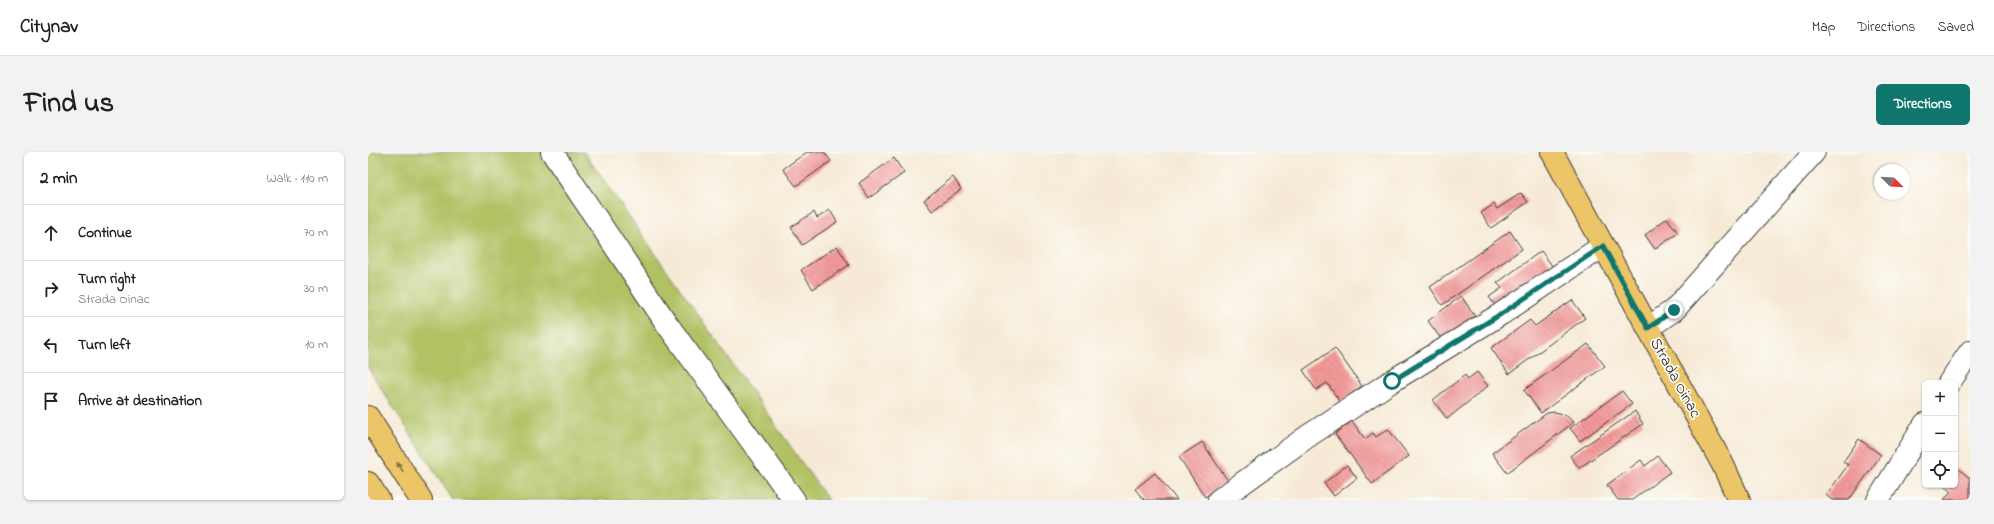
<!DOCTYPE html>
<meta charset="utf-8">
<style>
:root{--surface:#fff;--page:#f2f2f2;--text:#202124;--muted:#757577;--line:#e0e0e0;--accent:#0f766e}
body{margin:0;font-family:"Indie Flower",sans-serif;background:var(--page);color:var(--text)}
.controls{position:absolute;right:12px;bottom:12px;display:grid;overflow:hidden;border-radius:6px;box-shadow:0 1px 3px #0004}
.controls button{width:36px;height:36px;display:grid;place-items:center;padding:0;border:0;border-bottom:1px solid var(--line);background:var(--surface);color:var(--text);font:20px sans-serif}
.compass{position:absolute;left:1506px;top:12px;width:36px;height:36px;border-radius:50%;background:var(--surface);box-shadow:0 1px 3px #0004;rotate:114deg}
.stop{position:absolute;width:12px;height:12px;margin:-9px;border:3px solid #0f766e;border-radius:50%;background:#fff}
.stop.end{background:#0f766e;border-color:#fff;box-shadow:0 1px 4px #0008}
.list{margin:0;padding:0;list-style:none}
h2{display:flex;justify-content:space-between;align-items:center;height:52px;margin:0;padding:0 16px;font-size:17px}
h2 small{font-size:13px;font-weight:400;color:var(--muted)}
.list li{display:grid;grid-template-columns:26px 1fr auto;gap:12px;align-items:center;box-sizing:border-box;height:56px;padding:0 16px;border-top:1px solid var(--line)}
.list b{display:block;font-size:15px;white-space:nowrap}
.list p{margin:0;font-size:13px;white-space:nowrap;color:var(--muted)}
.list em{font-size:13px;font-style:normal;color:var(--muted)}
.icon{flex:none;width:22px;height:22px;fill:none;stroke:currentColor;stroke-width:2;stroke-linecap:round;stroke-linejoin:round}
.map{position:relative;flex:none;width:1602px;height:348px;overflow:hidden;border-radius:6px}
header{display:flex;align-items:center;gap:24px;box-sizing:border-box;height:56px;padding:0 20px;background:var(--surface);border-bottom:1px solid var(--line)}
header strong{font-size:19px}
nav{display:flex;gap:22px;margin-inline-start:auto;font-size:14px}
.intro{display:flex;align-items:center;justify-content:space-between;box-sizing:border-box;height:96px;padding:0 24px}
h1{margin:0;font-size:28px}
.button{padding:10px 18px;border-radius:6px;background:var(--accent);color:#fff;font-size:14px;font-weight:700}
main{display:flex;gap:24px;padding:0 24px}
aside{flex:1;background:var(--surface);border-radius:6px;box-shadow:0 1px 3px #0004}
.map>svg:first-child{display:block}
</style>
<header>
<strong>Citynav</strong>
<nav><a>Map</a><a>Directions</a><a>Saved</a></nav>
</header>
<div class="intro"><h1>Find us</h1><a class="button">Directions</a></div>
<main>
<aside>
<h2>2 min<small>Walk · 110 m</small></h2>
<ul class="list">
<li><svg class="icon" aria-label="ahead" viewBox="0 0 24 24"><path d="M12 20V5M6 11l6-6 6 6"/></svg><div><b>Continue</b></div><em>70 m</em></li>
<li><svg class="icon" aria-label="right" viewBox="0 0 24 24"><path d="M7 20v-9h11M14 6l5 5-5 5"/></svg><div><b>Turn right</b><p>Strada Oinac</p></div><em>30 m</em></li>
<li><svg class="icon" aria-label="left" viewBox="0 0 24 24"><path d="M17 20v-9H6M10 6l-5 5 5 5"/></svg><div><b>Turn left</b></div><em>10 m</em></li>
<li><svg class="icon" aria-label="arrive" viewBox="0 0 24 24"><path d="M6 21V4h12l-3 4 3 4H6"/></svg><div><b>Arrive at destination</b></div></li>
</ul>
</aside>
<div class="map">
<svg width="1602" height="348" viewBox="0 0 1602 348">
<defs>
<pattern id="building-back-hatch" width="6" height="6" patternUnits="userSpaceOnUse"><rect width="6" height="6" fill="#f19a99"/><path d="M-1 5l2 2M0 0l6 6M5-1l2 2" fill="none" stroke="#ce8483"/></pattern>
</defs>
<rect width="100%" height="100%" fill="#fdfcf7"/>
<filter id="ink" filterUnits="userSpaceOnUse"><feTurbulence type="fractalNoise" baseFrequency=".025" numOctaves="2"/><feDisplacementMap in="SourceGraphic" scale="8" xChannelSelector="R" yChannelSelector="G"/><feConvolveMatrix kernelMatrix="1 2 1 2 8 2 1 2 1" color-interpolation-filters="sRGB"/></filter>
<filter id="wash" filterUnits="userSpaceOnUse"><feTurbulence type="fractalNoise" baseFrequency=".012" numOctaves="4" result="noise"/><feDisplacementMap in="SourceGraphic" scale="16" xChannelSelector="R" yChannelSelector="G"/><feGaussianBlur stdDeviation="0.9" result="paint"/><feColorMatrix in="noise" values="0 0 0 0 0 0 0 0 0 0 0 0 0 0 0 0 0 1.4 0 .05"/><feComposite in="paint" operator="in"/></filter>
<g filter="url(#wash)">
<rect width="100%" height="100%" fill="#f6ead6"/>
<path fill="#b1c164" stroke="#666e40" d="M 0,0 L 216,0 L 460,348 L 85,348 L 0,216 Z"/>
<g id="blocks">
<path fill="url(#building-back-hatch)" d="M 439,0 L 456,0 L 463,9 L 428,34 L 415,17 Z
M 526,6 L 536,21 L 501,46 L 491,31 Z
M 585,25 L 593,37 L 564,59 L 556,48 Z
M 1153,41 L 1160,50 L 1123,76 L 1113,61 L 1126,52 L 1129,57 Z
M 462,58 L 469,70 L 434,93 L 423,75 L 446,60 L 449,66 Z
M 1299,66 L 1310,81 L 1287,97 L 1277,83 Z
M 1142,79 L 1154,97 L 1074,153 L 1062,135 Z
M 469,94 L 481,113 L 445,137 L 433,118 Z
M 1173,99 L 1185,115 L 1129,156 L 1121,145 L 1134,136 L 1129,131 Z
M 1093,144 L 1107,164 L 1074,188 L 1060,169 Z
M 1204,148 L 1217,166 L 1141,222 L 1123,196 L 1162,168 L 1167,174 Z
M 1220,192 L 1237,214 L 1173,261 L 1156,238 Z
M 967,196 L 994,234 L 972,250 L 959,231 L 948,238 L 935,218 Z
M 1109,220 L 1120,234 L 1079,267 L 1065,248 L 1097,223 L 1100,227 Z
M 1254,239 L 1264,252 L 1212,289 L 1202,276 Z
M 1267,259 L 1275,272 L 1211,316 L 1202,304 Z
M 1187,260 L 1199,264 L 1206,270 L 1139,321 L 1124,301 L 1179,261 Z
M 984,269 L 997,287 L 1005,281 L 1008,285 L 1020,277 L 1041,304 L 1004,332 L 967,282 Z
M 1491,287 L 1513,303 L 1481,348 L 1464,348 L 1458,343 L 1480,313 L 1475,310 Z
M 834,290 L 860,329 L 837,345 L 811,305 Z
M 1290,304 L 1302,320 L 1264,348 L 1250,348 L 1239,333 L 1273,308 L 1277,314 Z
M 979,313 L 989,326 L 966,344 L 956,331 Z
M 1589,316 L 1602,326 L 1602,348 L 1576,348 L 1583,339 L 1576,333 L 1587,333 L 1587,318 Z
M 787,321 L 809,348 L 776,348 L 767,337 Z"/>
</g>
</g>
<g filter="url(#ink)">
<use href="#blocks" fill-opacity="0" stroke="#3d3b38" stroke-width="1"/>
<g fill="none" stroke-linecap="round" stroke-linejoin="round">
<defs>
<path id="minor" d="M 184,0 L 299,172 L 426,348
M 1280,176 L 1306,158 L 1446,0
M 1581,231 L 1602,200
M 851,348 L 940,284 L 1024,229 L 1133,162 L 1235,94
M 1510,348 L 1557,272"/>
<path id="major" d="M 1184,0 L 1355,313 L 1371,348"/>
<path id="highway" d="M 0,265 L 53,348
M 0,331 L 11,348"/>
</defs>
<use href="#minor" stroke="#3d3b38" stroke-width="24"/>
<use href="#major" stroke="#3d3b38" stroke-width="24"/>
<use href="#highway" stroke="#3d3b38" stroke-width="24"/>
<use href="#minor" stroke="#fff" stroke-width="22"/>
<use href="#major" stroke="#edc569" stroke-width="22"/>
<use href="#highway" stroke="#edc569" stroke-width="22"/>
</g>
<defs><path id="oneway-solid" d="M-6-.8H1V-3.2L6.5 0L1 3.2V.8H-6Z"/></defs>
<use fill="#847042" href="#oneway-solid" transform="translate(32 315) rotate(-123)"/>
</g>
<g fill="none" stroke-linecap="round" stroke-linejoin="round" filter="url(#ink)">
<path stroke="#0f766e" stroke-width="5" d="M 1024,229 L 1133,162 L 1235,94 L 1280,176 L 1306,158"/>
</g>
<g text-anchor="middle" dominant-baseline="central" stroke-width="3.5" stroke-linejoin="round" paint-order="stroke">
<g font-size="16" fill="#1c1c1c" stroke="#fdfcf7">
<text transform="translate(1307 226) rotate(61)">Strada Oinac</text>
</g>
</g>
</svg>
<div class="controls">
<button>+</button>
<button>−</button>
<button><svg class="icon" aria-label="locate" viewBox="0 0 24 24"><circle cx="12" cy="12" r="6"/><path d="M12 2v4M12 18v4M2 12h4M18 12h4"/></svg></button>
</div>
<svg class="compass" viewBox="-18 -18 36 36"><path d="M0-13l5 13h-10z" fill="#e53935"/><path d="M0 13l5-13h-10z" fill="#757577"/></svg>
<div class="stop" style="left:1024px;top:229px"></div>
<div class="stop end" style="left:1306px;top:158px"></div>
</div>
</main>
